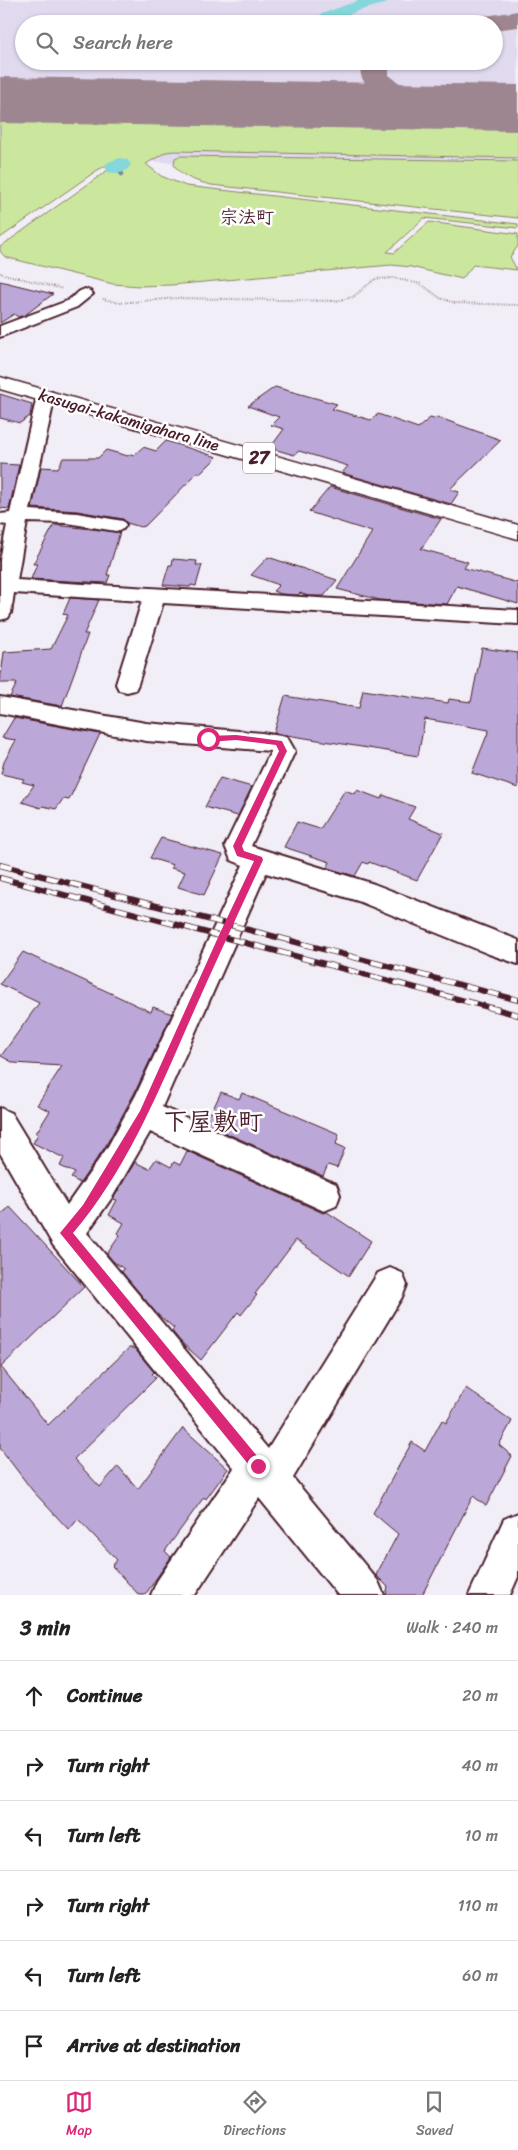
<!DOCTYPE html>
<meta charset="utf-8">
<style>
:root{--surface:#fff;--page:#f6f6f6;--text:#222;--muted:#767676;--line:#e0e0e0;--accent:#db2777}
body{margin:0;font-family:Sriracha,"Klee One",sans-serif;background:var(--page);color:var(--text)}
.stop{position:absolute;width:15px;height:15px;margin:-11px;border:4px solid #db2777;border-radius:50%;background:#fff}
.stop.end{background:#db2777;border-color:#fff;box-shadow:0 1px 5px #0008}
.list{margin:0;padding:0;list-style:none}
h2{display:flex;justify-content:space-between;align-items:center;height:65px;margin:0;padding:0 20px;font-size:21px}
h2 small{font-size:16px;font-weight:400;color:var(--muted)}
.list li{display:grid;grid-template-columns:32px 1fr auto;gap:15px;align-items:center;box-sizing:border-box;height:70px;padding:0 20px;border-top:1px solid var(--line)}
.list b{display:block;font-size:19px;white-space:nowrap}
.list em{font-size:16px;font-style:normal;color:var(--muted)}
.icon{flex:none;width:28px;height:28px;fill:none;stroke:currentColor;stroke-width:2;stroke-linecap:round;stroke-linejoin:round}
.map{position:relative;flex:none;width:518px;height:1595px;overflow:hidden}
.search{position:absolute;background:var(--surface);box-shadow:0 1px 4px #0004;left:15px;right:15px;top:15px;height:55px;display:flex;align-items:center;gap:12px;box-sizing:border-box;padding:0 18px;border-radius:28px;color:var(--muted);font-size:19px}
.sheet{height:485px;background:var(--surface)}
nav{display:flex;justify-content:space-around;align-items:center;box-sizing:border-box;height:70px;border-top:1px solid var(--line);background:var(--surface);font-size:14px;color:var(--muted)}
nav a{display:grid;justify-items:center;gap:2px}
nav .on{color:var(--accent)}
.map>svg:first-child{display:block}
</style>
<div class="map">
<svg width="518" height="1595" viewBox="0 0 518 1595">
<rect width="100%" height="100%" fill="#f1eef7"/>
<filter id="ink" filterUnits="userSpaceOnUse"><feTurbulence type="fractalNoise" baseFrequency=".02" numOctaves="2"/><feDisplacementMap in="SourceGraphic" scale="10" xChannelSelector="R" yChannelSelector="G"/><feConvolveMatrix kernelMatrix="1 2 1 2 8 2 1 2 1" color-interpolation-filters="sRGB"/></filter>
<g filter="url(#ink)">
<path fill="#e1d9ee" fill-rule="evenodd" d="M 0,0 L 518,0 L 518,169 L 0,159 ZM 24,24 L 494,24 L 494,61 L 24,61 Z"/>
<path fill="#cbe79e" stroke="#8a8364" d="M 0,114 L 272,119 L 281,124 L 518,129 L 518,158 L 174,151 L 166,152 L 146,164 L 161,176 L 186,186 L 518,224 L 518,228 L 424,218 L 387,252 L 394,253 L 429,222 L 518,234 L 518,246 L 510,257 L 517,270 L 473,265 L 462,279 L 411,267 L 391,265 L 171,285 L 139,286 L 113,284 L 5,257 L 0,251 L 0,247 L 112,167 L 107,165 L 96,171 L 0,238 Z
M 180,156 L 518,161 L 518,218 L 211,185 C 196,181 183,178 174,165 L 175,158 Z"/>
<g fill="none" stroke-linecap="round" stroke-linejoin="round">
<path stroke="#6d8d95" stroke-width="4.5" d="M 110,170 L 116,167 L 122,174"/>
<path fill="#85d7db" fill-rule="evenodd" d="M 360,0 L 387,0 L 385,4 C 376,6 367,8 358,11 C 346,15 334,25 321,22 L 318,18 L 321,14 Z
M 120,158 L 128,160 L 131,165 C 125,174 118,174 108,172 L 105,167 L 108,162 Z"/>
<path fill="#9e8691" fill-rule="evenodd" d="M 518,11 L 518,27 L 494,30 L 494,24 L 468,24 L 472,18 Z
M 364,61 L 394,61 L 389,68 L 389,75 L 398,82 L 414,90 L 448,100 L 452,106 L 448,112 C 444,113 440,115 436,115 C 416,114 344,90 364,61 Z"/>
<path fill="#9e8691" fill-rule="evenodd" d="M 0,77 L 518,85 L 518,131 L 0,123 Z"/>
</g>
<path fill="#bba8d8" stroke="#4a1f2b" d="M 0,281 L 53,294 L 25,315 L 18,317 L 14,314 L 0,323 Z
M 275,387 L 337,404 L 332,409 L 371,420 L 378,414 L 418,428 L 430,418 L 434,419 L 437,417 L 501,440 L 450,489 L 459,492 L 451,504 L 342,473 L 348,466 L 299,451 L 294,455 L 270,448 L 284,429 L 271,425 L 279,417 L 248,406 Z
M 0,394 L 32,404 L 30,416 L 20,423 L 0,418 Z
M 166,441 L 217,457 L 201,473 L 198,472 L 145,526 L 141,527 L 127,523 L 123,519 L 77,511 L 32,508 L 41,467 L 58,468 L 63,458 L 98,458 L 106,450 L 128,456 L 130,454 L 134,455 L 143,447 L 156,451 Z
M 0,464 L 19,465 L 9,509 L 0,508 Z
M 330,487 L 441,519 L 421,549 L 468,562 L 464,568 L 518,583 L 518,604 L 457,586 L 447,604 L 380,600 L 337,589 L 372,532 L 309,512 Z
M 54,525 L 120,532 L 107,575 L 110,575 L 107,583 L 31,579 L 37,564 L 33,564 Z
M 268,557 L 337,580 L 324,596 L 308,596 L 300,593 L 298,595 L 281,594 L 273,591 L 279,585 L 251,575 Z
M 173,559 L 197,561 L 196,565 L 202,565 L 196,586 L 191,585 L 190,587 L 163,585 L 169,565 L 172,565 Z
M 70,598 L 99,600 L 84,634 L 88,634 L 62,706 L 10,697 L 17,683 L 0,683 L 4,652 L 51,649 L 68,615 L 63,614 Z
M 482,648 L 518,653 L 518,788 L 472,773 L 489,730 L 425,719 L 418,756 L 274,733 L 285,696 L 359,708 L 363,690 L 448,703 L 449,699 L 471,702 Z
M 14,718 L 100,734 L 69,800 L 63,799 L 56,809 L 43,806 L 41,808 L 22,802 L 34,785 L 22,782 L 24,779 L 1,774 L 4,762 L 16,740 L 2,738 Z
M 220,778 L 252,787 L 238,816 L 205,807 Z
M 345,790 L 355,794 L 357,790 L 381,799 L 383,795 L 415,807 L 408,819 L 443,833 L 417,880 L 369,862 L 368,864 L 363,862 L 355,876 L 327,868 L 330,862 L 284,847 L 297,822 L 320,829 Z
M 161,838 L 223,855 L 204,895 L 178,887 L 185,872 L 171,868 L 173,865 L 150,858 Z
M 23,952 L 151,1012 L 153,1007 L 172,1014 L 134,1094 L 105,1147 L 80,1183 L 71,1178 L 75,1173 L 60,1166 L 64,1158 L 33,1143 L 38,1134 L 36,1133 L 50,1111 L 37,1105 L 62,1066 L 14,1063 L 1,1056 L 39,1003 L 0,984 Z
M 221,1092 L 239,1099 L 242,1093 L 339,1134 L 336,1144 L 345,1148 L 337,1168 L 328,1165 L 323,1176 L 201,1122 L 207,1111 L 211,1113 Z
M 187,1151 L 323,1213 L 327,1212 L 371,1241 L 349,1276 L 296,1240 L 255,1294 L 257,1295 L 241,1315 L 238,1312 L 201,1360 L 180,1341 L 172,1331 L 174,1328 L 157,1314 L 122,1272 L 124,1269 L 114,1262 L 107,1254 L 120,1235 L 118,1233 L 124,1223 L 109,1215 L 117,1200 L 113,1199 L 135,1162 L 149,1169 L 156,1159 L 171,1167 L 174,1162 L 180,1165 Z
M 10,1207 L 84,1287 L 1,1367 L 48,1425 L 129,1348 L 134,1348 L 154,1372 L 152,1374 L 156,1378 L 74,1459 L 100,1487 L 118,1466 L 138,1489 L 183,1428 L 228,1469 L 206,1499 L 204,1497 L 165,1551 L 171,1557 L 145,1595 L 139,1595 L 112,1566 L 117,1560 L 78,1519 L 69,1530 L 32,1490 L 0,1448 L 0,1215 Z
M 466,1388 L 512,1421 L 499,1445 L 512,1456 L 486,1506 L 473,1496 L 422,1595 L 386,1595 L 388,1587 L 376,1575 L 398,1534 L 373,1513 L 412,1442 L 425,1451 L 442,1420 L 446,1423 Z"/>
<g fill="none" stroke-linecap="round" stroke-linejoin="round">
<defs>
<path id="street" d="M 85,289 L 90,291 L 93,294 L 77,307 L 0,337 L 0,326 L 67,301 L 80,291 Z
M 46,391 L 52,392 L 55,396 L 30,510 L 77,513 L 123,521 L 126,525 L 123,529 L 116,531 L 67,523 L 27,522 L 17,580 L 518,610 L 518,624 L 163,603 L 138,684 L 135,690 L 127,692 L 119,690 L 116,684 L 142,601 L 14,593 L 11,613 L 8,618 L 0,620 L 0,560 L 7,525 L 0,524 L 0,514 L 10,513 L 37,396 L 40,392 Z
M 0,697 L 146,723 L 262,733 L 287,737 L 295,751 L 251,846 L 374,884 L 518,940 L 518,964 L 489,954 L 358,901 L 266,873 L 162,1107 L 336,1184 L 340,1195 L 336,1206 L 324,1211 L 150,1132 L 113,1196 L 87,1233 L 268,1449 L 378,1273 L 390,1268 L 402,1273 L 407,1285 L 402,1297 L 293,1478 L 378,1581 L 384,1595 L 338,1595 L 259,1498 L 195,1595 L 151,1595 L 157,1581 L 234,1468 L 53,1245 L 0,1153 L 0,1108 L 11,1113 L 67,1205 L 107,1148 L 136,1095 L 243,865 L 231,860 L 225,846 L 271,751 L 146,741 L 0,713 Z
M 518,1513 L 518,1577 L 510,1595 L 469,1595 L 504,1519 Z"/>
<path id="primary" d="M 0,377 L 518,525 L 518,539 L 0,389 Z"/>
</defs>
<use href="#street" stroke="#4a1f2b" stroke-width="4"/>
<use href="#primary" stroke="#4a1f2b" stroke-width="3"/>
<path stroke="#4a1f2b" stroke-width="2" stroke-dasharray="0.5 2" stroke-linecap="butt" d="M 0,273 L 63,289
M 103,299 L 120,303 L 177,298 L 336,301 L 353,297 L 375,279 L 393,278 L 421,284 L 440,298 L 455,303 L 518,305"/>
<use href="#street" fill="#fff" fill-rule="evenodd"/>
<use href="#primary" fill="#fff" fill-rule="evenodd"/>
<defs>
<path id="rail" d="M 0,865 L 518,1000
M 0,878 L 518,1015"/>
</defs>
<use href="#rail" stroke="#4a1f2b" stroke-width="6"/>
<use href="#rail" stroke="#fff" stroke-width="4.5" stroke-dasharray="12" stroke-linecap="butt"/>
</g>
</g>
<path fill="#db2777" d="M 236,735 L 282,741 L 287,751 L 242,846 L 244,851 L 262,857 L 263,860 C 237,916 211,972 186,1029 C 156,1098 123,1175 73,1233 L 262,1462 L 264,1466 L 262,1470 L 258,1472 L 253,1470 L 60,1233 L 83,1205 L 140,1111 L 220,933 L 254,861 L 237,856 L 233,846 L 279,751 L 276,745 L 236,740 L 208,742 L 204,739 L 208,736 Z"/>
<g text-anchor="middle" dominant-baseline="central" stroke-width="5" stroke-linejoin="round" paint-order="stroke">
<g font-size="16" fill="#4a1f2b" stroke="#fff">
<text transform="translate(129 420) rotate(16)">kasugai-kakamigahara line</text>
</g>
<g font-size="18" font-weight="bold" fill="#4a1f2b" stroke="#fff">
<text x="247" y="217">宗法町</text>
</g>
<rect fill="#fff" stroke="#80626b" stroke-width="1" x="243" y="442.5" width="32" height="31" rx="4"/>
<g font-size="18" font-weight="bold" fill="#4a1f2b">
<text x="259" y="458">27</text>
</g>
<g font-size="25" font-weight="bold" fill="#4a1f2b" stroke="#fff">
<text x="213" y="1121">下屋敷町</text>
</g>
</g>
</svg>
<div class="stop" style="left:208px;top:739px"></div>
<div class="stop end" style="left:258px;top:1466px"></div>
<div class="search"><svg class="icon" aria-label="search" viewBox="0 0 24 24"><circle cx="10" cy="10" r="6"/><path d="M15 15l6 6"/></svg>Search here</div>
</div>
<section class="sheet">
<h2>3 min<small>Walk · 240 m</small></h2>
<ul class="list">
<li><svg class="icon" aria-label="ahead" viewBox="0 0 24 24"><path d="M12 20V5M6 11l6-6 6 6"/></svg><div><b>Continue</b></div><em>20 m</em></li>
<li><svg class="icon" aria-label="right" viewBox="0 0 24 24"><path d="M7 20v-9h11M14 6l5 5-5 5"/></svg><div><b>Turn right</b></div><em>40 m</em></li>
<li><svg class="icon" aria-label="left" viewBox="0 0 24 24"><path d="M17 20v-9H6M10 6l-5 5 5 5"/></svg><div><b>Turn left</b></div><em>10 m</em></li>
<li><svg class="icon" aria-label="right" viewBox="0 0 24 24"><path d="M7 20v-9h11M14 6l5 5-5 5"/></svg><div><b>Turn right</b></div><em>110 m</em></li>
<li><svg class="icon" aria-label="left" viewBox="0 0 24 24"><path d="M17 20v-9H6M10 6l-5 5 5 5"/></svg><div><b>Turn left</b></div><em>60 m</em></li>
<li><svg class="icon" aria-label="arrive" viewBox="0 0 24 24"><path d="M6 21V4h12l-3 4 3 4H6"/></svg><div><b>Arrive at destination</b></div></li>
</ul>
</section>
<nav>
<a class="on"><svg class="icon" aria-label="map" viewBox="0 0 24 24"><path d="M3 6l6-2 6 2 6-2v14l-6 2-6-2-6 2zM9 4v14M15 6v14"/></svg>Map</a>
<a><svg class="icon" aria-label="directions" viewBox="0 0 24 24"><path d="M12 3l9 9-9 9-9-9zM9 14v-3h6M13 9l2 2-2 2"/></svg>Directions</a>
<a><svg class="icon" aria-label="saved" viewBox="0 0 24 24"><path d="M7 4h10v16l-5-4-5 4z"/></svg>Saved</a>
</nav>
